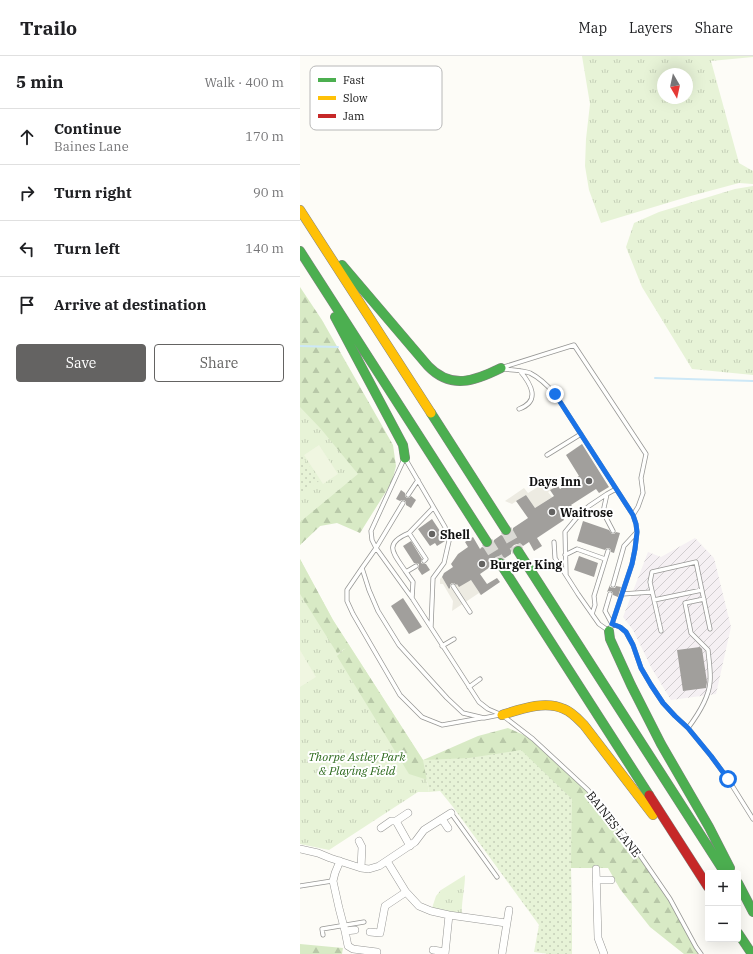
<!DOCTYPE html>
<meta charset="utf-8">
<style>
:root{--surface:#fff;--page:#f6f6f6;--text:#202124;--muted:#757577;--line:#e0e0e0;--accent:#646362}
body{margin:0;font-family:"IBM Plex Serif",serif;background:var(--page);color:var(--text)}
.controls{position:absolute;right:12px;bottom:12px;display:grid;overflow:hidden;border-radius:4px;box-shadow:0 4px 16px #0002}
.controls button{width:36px;height:36px;display:grid;place-items:center;padding:0;border:0;border-bottom:1px solid var(--line);background:var(--surface);color:var(--text);font:20px sans-serif}
.compass{position:absolute;left:357px;top:12px;width:36px;height:36px;border-radius:50%;background:var(--surface);box-shadow:0 4px 16px #0002;rotate:171deg}
.stop{position:absolute;width:12px;height:12px;margin:-9px;border:3px solid #1a73e8;border-radius:50%;background:#fff}
.stop.end{background:#1a73e8;border-color:#fff;box-shadow:0 1px 4px #0008}
.list{margin:0;padding:0;list-style:none}
h2{display:flex;justify-content:space-between;align-items:center;height:52px;margin:0;padding:0 16px;font-size:17px}
h2 small{font-size:13px;font-weight:400;color:var(--muted)}
.list li{display:grid;grid-template-columns:26px 1fr auto;gap:12px;align-items:center;box-sizing:border-box;height:56px;padding:0 16px;border-top:1px solid var(--line)}
.list b{display:block;font-size:15px;white-space:nowrap}
.list p{margin:0;font-size:13px;white-space:nowrap;color:var(--muted)}
.list em{font-size:13px;font-style:normal;color:var(--muted)}
.actions{display:flex;gap:8px;padding:12px 16px}
.actions a{flex:1;padding:9px 0;border:1px solid var(--accent);border-radius:4px;text-align:center;font-size:14px;color:var(--accent)}
.actions .main{background:var(--accent);color:#fff}
.icon{flex:none;width:22px;height:22px;fill:none;stroke:currentColor;stroke-width:2;stroke-linecap:round;stroke-linejoin:round}
.map{position:relative;flex:none;width:453px;height:898px;overflow:hidden}
header{display:flex;align-items:center;gap:24px;box-sizing:border-box;height:56px;padding:0 20px;background:var(--surface);border-bottom:1px solid var(--line)}
header strong{font-size:19px}
nav{display:flex;gap:22px;margin-inline-start:auto;font-size:14px}
main{display:flex}
aside{flex:1;background:var(--surface)}
.map>svg:first-child{display:block}
</style>
<header>
<strong>Trailo</strong>
<nav><a>Map</a><a>Layers</a><a>Share</a></nav>
</header>
<main>
<aside>
<h2>5 min<small>Walk · 400 m</small></h2>
<ul class="list">
<li><svg class="icon" aria-label="ahead" viewBox="0 0 24 24"><path d="M12 20V5M6 11l6-6 6 6"/></svg><div><b>Continue</b><p>Baines Lane</p></div><em>170 m</em></li>
<li><svg class="icon" aria-label="right" viewBox="0 0 24 24"><path d="M7 20v-9h11M14 6l5 5-5 5"/></svg><div><b>Turn right</b></div><em>90 m</em></li>
<li><svg class="icon" aria-label="left" viewBox="0 0 24 24"><path d="M17 20v-9H6M10 6l-5 5 5 5"/></svg><div><b>Turn left</b></div><em>140 m</em></li>
<li><svg class="icon" aria-label="arrive" viewBox="0 0 24 24"><path d="M6 21V4h12l-3 4 3 4H6"/></svg><div><b>Arrive at destination</b></div></li>
</ul>
<div class="actions"><a class="main">Save</a><a>Share</a></div>
</aside>
<div class="map">
<svg width="453" height="898" viewBox="0 0 453 898">
<defs>
<pattern id="industrial-furrows" width="10" height="10" patternUnits="userSpaceOnUse"><rect width="10" height="10" fill="#f5f0f3"/><path d="M-1 1l2-2M0 10L10 0M9 11l2-2" fill="none" stroke="#d1cdcf"/></pattern>
<pattern id="grass-tufts" width="24" height="20" patternUnits="userSpaceOnUse"><rect width="24" height="20" fill="#e7f3d7"/><path d="M3 7l-1-3M5 7V3M7 7l1-3M15 17l-1-3M17 17v-4M19 17l1-3" fill="none" stroke="#c5cfb8"/></pattern>
<pattern id="forest-firs" width="22" height="20" patternUnits="userSpaceOnUse"><rect width="22" height="20" fill="#d8eac5"/><path d="M5 1l3.5 6h-7zM16 11l3.5 6h-7z" fill="#b8c8a8"/></pattern>
<pattern id="park-dots" width="8" height="8" patternUnits="userSpaceOnUse"><rect width="8" height="8" fill="#e7f3d7"/><path d="M2 2h.1M6 6h.1" fill="none" stroke="#c5cfb8" stroke-width="1.8" stroke-linecap="round"/></pattern>
</defs>
<rect width="100%" height="100%" fill="#fdfcf7"/>
<path fill="url(#industrial-furrows)" d="M 395,482 L 414,502 L 431,571 L 416,638 L 371,644 L 352,613 L 333,574 L 323,561 L 348,496 L 361,501 Z"/>
<path fill="url(#grass-tufts)" fill-rule="evenodd" d="M 282,0 L 453,0 L 453,1 L 411,5 L 439,107 L 453,115 L 453,128 L 439,127 L 387,141 L 301,167 L 289,134 L 285,110 L 286,83 L 290,48 ZM 363,18 L 387,18 L 387,42 L 363,42 Z
M 453,130 L 453,319 L 392,313 L 342,231 L 326,191 L 334,167 L 359,156 L 435,133 Z
M 0,315 L 71,411 L 20,470 L 0,489 Z
M 0,503 L 33,564 L 123,704 L 129,736 L 118,736 L 29,794 L 0,788 Z
M 165,819 C 165,833 161,846 162,861 L 131,855 L 136,840 L 141,834 Z"/>
<path fill="url(#forest-firs)" d="M 0,231 L 22,264 L 93,389 L 96,410 L 92,426 L 60,477 L 37,467 L 20,470 L 0,489 L 0,466 L 58,418 L 21,373 L 0,351 Z
M 0,503 L 33,564 L 123,704 L 178,680 L 208,672 L 233,683 L 288,734 L 333,789 L 370,843 L 401,898 L 384,898 L 350,871 L 320,833 L 308,812 L 271,812 L 272,898 L 246,898 L 247,852 L 244,761 L 109,718 L 37,600 L 46,592 L 37,597 L 0,538 Z
M 0,888 L 43,892 L 42,898 L 0,898 Z"/>
<path fill="url(#park-dots)" d="M 0,397 L 19,425 L 2,437 L 0,434 Z
M 221,694 L 272,743 L 271,812 L 272,898 L 249,898 L 234,896 L 239,869 L 153,751 L 140,735 L 129,736 L 123,704 L 169,702 Z"/>
<path fill="#f0f6e1" d="M 19,389 L 38,418 L 23,428 L 4,399 Z
M 0,594 L 16,621 L 0,631 Z"/>
<path fill="#edebe2" d="M 253,422 L 258,430 L 248,436 L 252,441 L 235,452 L 226,439 L 212,448 L 205,445 L 224,432 L 228,437 Z
M 142,521 L 149,533 L 157,528 L 171,524 L 181,539 L 180,539 L 179,537 L 152,555 L 153,545 L 143,528 L 140,528 L 140,523 Z"/>
<g fill="none" stroke-linecap="round" stroke-linejoin="round">
<path stroke="#cde8f7" stroke-width="2" d="M 0,290 L 38,291
M 355,322 L 453,325"/>
</g>
<path fill="#a19f9c" d="M 282,388 L 309,431 L 299,437 L 296,433 L 271,449 L 272,450 L 260,458 L 264,464 L 237,482 L 242,490 L 234,495 L 229,486 L 223,490 L 221,488 L 217,488 L 214,489 L 212,491 L 211,495 L 211,498 L 205,502 L 200,500 L 196,501 L 193,504 L 193,509 L 180,518 L 187,528 L 197,522 L 200,526 L 181,539 L 171,524 L 159,531 L 157,528 L 156,529 L 154,527 L 152,527 L 150,529 L 150,532 L 149,533 L 142,521 L 144,517 L 153,511 L 151,508 L 158,498 L 168,491 L 165,486 L 173,481 L 180,493 L 182,491 L 188,493 L 191,492 L 193,490 L 194,484 L 201,479 L 206,481 L 210,480 L 213,477 L 213,472 L 228,462 L 216,445 L 226,439 L 235,452 L 254,440 L 250,434 L 258,430 L 260,433 L 279,420 L 266,399 Z
M 101,434 L 105,437 L 105,440 L 107,442 L 109,442 L 111,440 L 116,444 L 111,452 L 106,449 L 106,446 L 104,444 L 102,444 L 100,445 L 96,443 Z
M 132,463 L 144,481 L 143,482 L 145,485 L 137,490 L 135,487 L 130,490 L 118,473 Z
M 283,465 L 309,474 L 312,478 L 314,478 L 316,476 L 320,477 L 314,497 L 311,496 L 311,494 L 309,492 L 307,492 L 305,494 L 277,485 Z
M 111,485 L 122,503 L 121,505 L 121,507 L 124,508 L 126,508 L 130,514 L 122,519 L 118,513 L 119,510 L 119,508 L 116,507 L 114,507 L 103,490 Z
M 279,500 L 298,507 L 294,521 L 274,514 Z
M 310,529 L 310,531 L 313,532 L 315,532 L 316,530 L 321,531 L 318,541 L 313,539 L 313,537 L 311,535 L 309,535 L 307,536 Z
M 103,542 L 122,571 L 109,578 L 91,550 Z
M 400,591 L 402,593 L 407,626 L 406,632 L 383,635 L 377,594 Z"/>
<g fill="none" stroke-linecap="round" stroke-linejoin="round">
<path stroke="#dad9d4" stroke-width="12" stroke-dasharray="12 6" stroke-linecap="butt" d="M 206,474 L 218,495
M 187,486 L 200,507"/>
<defs>
<path id="lane" d="M 204,311 L 274,289 L 346,398 L 341,422 L 343,437 L 338,451 L 333,459
M 204,313 C 212,314 222,314 230,317 C 240,322 248,330 255,338 L 333,459 L 336,468 L 337,476 L 335,493 L 332,508 L 312,568 L 309,575 L 299,568 L 278,538 L 255,502 L 254,486
M 219,353 C 241,345 231,328 220,315
M 247,399 L 281,378
M 104,403 L 71,475 L 72,484 L 76,492 L 112,542 L 179,646 L 188,653 L 202,659 L 233,683 L 288,734 L 333,789 L 370,843 L 396,891 L 401,898
M 106,404 L 145,471 L 149,485 L 144,507 L 133,522 L 131,571
M 108,439 L 118,424
M 103,447 L 76,492 L 62,512 L 69,534 L 78,555 L 99,589 L 147,642 L 163,657 L 184,662 L 199,659
M 313,475 L 303,456 L 307,438 L 316,433
M 265,499 L 277,493 L 305,503
M 124,505 L 126,503 L 109,477 L 133,452
M 62,512 L 47,534 L 47,545 L 53,558 L 100,639 L 122,661 L 142,669 L 181,662
M 106,516 C 94,498 82,488 109,477
M 266,518 L 265,476 L 279,459 L 289,450 L 307,438
M 313,529 L 324,490 L 336,477
M 153,530 L 170,556
M 310,538 L 305,555 L 312,568 L 320,571 L 326,576 L 333,589 L 341,612 L 351,629 L 363,647 L 375,660 L 388,672 L 411,700 L 428,723 L 453,763
M 322,538 L 352,536
M 112,542 L 113,526 L 106,516 L 116,510
M 354,544 L 402,534
M 292,558 L 295,549 L 294,540 L 308,495
M 361,575 L 350,526 L 352,516 L 396,506 L 410,573
M 142,590 L 154,583
M 169,631 L 180,623
M 388,672 C 397,660 409,641 410,626 C 411,616 409,605 408,594 L 391,577 L 385,547 L 404,543
M 151,757 L 197,821
M 0,830 L 32,825
M 23,879 L 22,873 L 64,866"/>
<path id="street" d="M 142,763 L 148,772
M 96,765 L 110,790
M 81,772 L 91,765 L 96,765 L 108,757
M 59,785 L 62,791 L 61,812
M 0,793 L 18,797 L 30,802 L 61,812 L 69,813 L 79,810 L 115,786 L 124,774 L 151,757
M 40,805 L 35,817 L 33,825 L 39,852 L 45,875 L 48,890 L 53,893 L 77,896
M 87,805 L 106,836 L 119,850 L 131,855 L 149,859 L 206,867
M 296,813 L 298,882 L 304,898
M 296,824 L 311,824
M 45,875 L 55,874
M 70,876 L 80,877 L 85,850 L 106,836
M 133,894 L 145,896
M 145,898 L 149,859
M 202,898 L 209,854"/>
<path id="fast" d="M 0,195 L 187,486
M 42,209 L 128,310 C 151,334 175,325 201,312
M 35,261 L 103,389 L 105,402
M 131,357 L 206,474
M 218,495 L 425,817
M 200,507 L 349,739
M 309,575 L 310,583 L 331,629 L 361,688 L 409,771 L 430,812
M 438,827 L 453,856
M 438,877 L 452,898"/>
<path id="slow" d="M 0,154 L 131,357
M 202,659 C 221,653 245,644 264,653 C 272,656 278,663 284,669 L 353,759"/>
<path id="jam" d="M 349,739 L 408,831"/>
</defs>
<use href="#lane" stroke="#979795" stroke-width="5"/>
<use href="#street" stroke="#979795" stroke-width="8"/>
<use href="#fast" stroke="#858482" stroke-width="10"/>
<use href="#slow" stroke="#858482" stroke-width="10"/>
<use href="#jam" stroke="#858482" stroke-width="10"/>
<use href="#lane" stroke="#fffffe" stroke-width="3.5"/>
<use href="#street" stroke="#fffffe" stroke-width="7"/>
<use href="#fast" stroke="#4caf50" stroke-width="9"/>
<use href="#slow" stroke="#ffc107" stroke-width="9"/>
<use href="#jam" stroke="#c62828" stroke-width="9"/>
</g>
<g fill="none" stroke-linecap="round" stroke-linejoin="round">
<path stroke="#1a73e8" stroke-width="5" d="M 255,338 L 333,459 L 336,468 L 337,476 L 335,493 L 332,508 L 312,568 L 320,571 L 326,576 L 333,589 L 341,612 L 351,629 L 363,647 L 375,660 L 388,672 L 411,700 L 428,723"/>
</g>
<g fill="#646362" stroke="#fff" stroke-width="1.5">
<circle cx="289" cy="425" r="4"/>
<circle cx="252" cy="456" r="4"/>
<circle cx="132" cy="478" r="4"/>
<circle cx="182" cy="508" r="4"/>
</g>
<g text-anchor="middle" dominant-baseline="central" stroke-width="4" stroke-linejoin="round" paint-order="stroke">
<g font-size="12" font-weight="bold" fill="#111" stroke="#fff" text-anchor="start">
<text x="281" y="425" text-anchor="end">Days Inn</text>
<text x="260" y="456">Waitrose</text>
<text x="140" y="478">Shell</text>
<text x="190" y="508">Burger King</text>
</g>
<g font-size="12" font-style="italic" fill="#2f6b1f" stroke="#fff">
<text x="57" y="700">Thorpe Astley Park<tspan x="57" dy="14">&amp; Playing Field</tspan></text>
</g>
<g font-size="12" fill="#111" stroke="#fff">
<text transform="translate(314 768) rotate(52)">BAINES LANE</text>
</g>
</g>
<rect x="10" y="10" width="132" height="64" rx="6" fill="#fff" stroke="#b8b8b8" stroke-width="1"/>
<rect x="18" y="22" width="18" height="4" fill="#4caf50"/>
<rect x="18" y="40" width="18" height="4" fill="#ffc107"/>
<rect x="18" y="58" width="18" height="4" fill="#c62828"/>
<g font-size="11" fill="#111">
<text x="43" y="28">Fast</text>
<text x="43" y="46">Slow</text>
<text x="43" y="64">Jam</text>
</g>
</svg>
<div class="controls">
<button>+</button>
<button>−</button>
</div>
<svg class="compass" viewBox="-18 -18 36 36"><path d="M0-13l5 13h-10z" fill="#e53935"/><path d="M0 13l5-13h-10z" fill="#757577"/></svg>
<div class="stop" style="left:428px;top:723px"></div>
<div class="stop end" style="left:255px;top:338px"></div>
</div>
</main>
